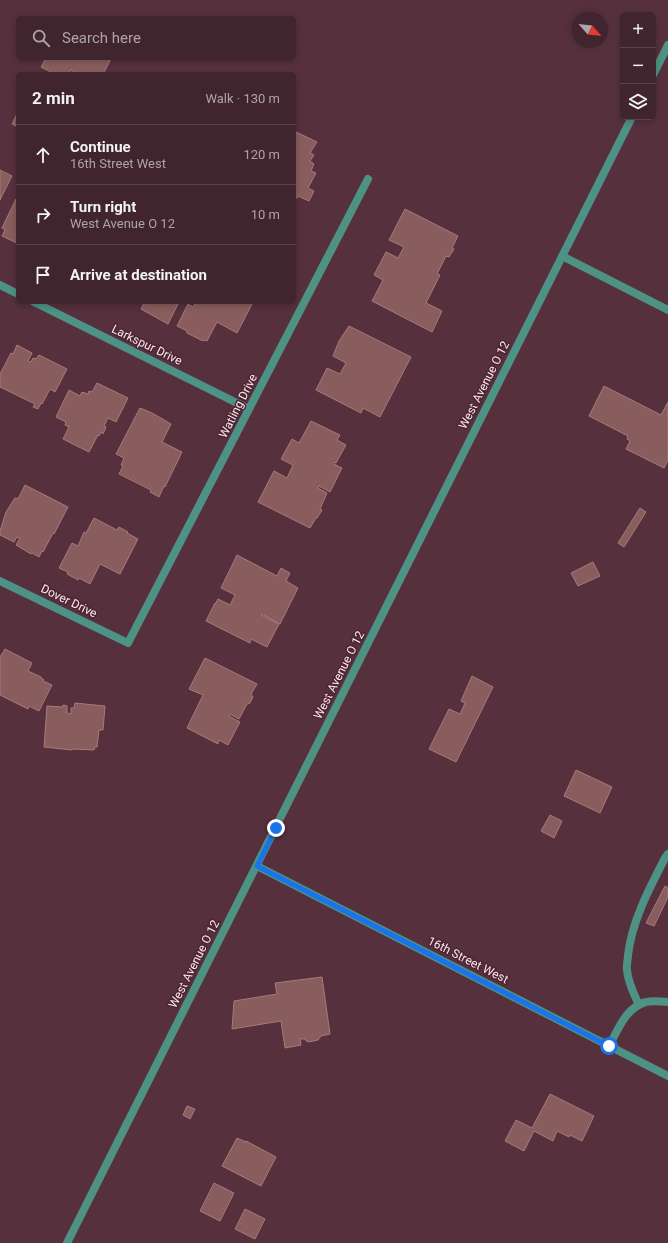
<!DOCTYPE html>
<meta charset="utf-8">
<style>
:root{--surface:#40242e;--page:#472c36;--text:#f1f3f6;--muted:#aea4aa;--line:#59414a}
body{margin:0;font-family:Roboto,sans-serif;background:var(--page);color:var(--text)}
.controls{position:absolute;right:12px;top:12px;display:grid;overflow:hidden;border-radius:6px;box-shadow:0 2px 6px #0003}
.controls button{width:36px;height:36px;display:grid;place-items:center;padding:0;border:0;border-bottom:1px solid var(--line);background:var(--surface);color:var(--text);font:20px sans-serif}
.compass{position:absolute;left:572px;top:12px;width:36px;height:36px;border-radius:50%;background:var(--surface);box-shadow:0 2px 6px #0003;rotate:117deg}
.stop{position:absolute;width:12px;height:12px;margin:-9px;border:3px solid #1a73e8;border-radius:50%;background:#fff}
.stop.end{background:#1a73e8;border-color:#fff;box-shadow:0 1px 4px #0008}
.list{margin:0;padding:0;list-style:none}
h2{display:flex;justify-content:space-between;align-items:center;height:52px;margin:0;padding:0 16px;font-size:17px}
h2 small{font-size:13px;font-weight:400;color:var(--muted)}
.list li{display:grid;grid-template-columns:26px 1fr auto;gap:12px;align-items:center;box-sizing:border-box;height:60px;padding:0 16px;border-top:1px solid var(--line)}
.list b{display:block;font-size:15px;white-space:nowrap}
.list p{margin:0;font-size:13px;white-space:nowrap;color:var(--muted)}
.list em{font-size:13px;font-style:normal;color:var(--muted)}
.icon{flex:none;width:22px;height:22px;fill:none;stroke:currentColor;stroke-width:2;stroke-linecap:round;stroke-linejoin:round}
.map{position:relative;flex:none;width:668px;height:1243px;overflow:hidden}
.search{position:absolute;background:var(--surface);box-shadow:0 2px 6px #0003;left:16px;top:16px;width:280px;height:44px;display:flex;align-items:center;gap:10px;box-sizing:border-box;padding:0 14px;border-radius:6px;color:var(--muted);font-size:15px}
.panel{position:absolute;background:var(--surface);box-shadow:0 2px 6px #0003;left:16px;top:72px;width:280px;height:232px;border-radius:6px}
.map>svg:first-child{display:block}
</style>
<div class="map">
<svg width="668" height="1243" viewBox="0 0 668 1243">
<rect width="100%" height="100%" fill="#56303d"/>
<path fill="#895d5d" stroke="#a87a7a" d="M 46,58 L 106,58 L 110,61 L 103,74 L 78,74 L 71,70 L 69,74 L 55,74 L 41,67 Z
M 18,112 L 18,127 L 12,124 Z
M 294,131 L 317,142 L 310,153 L 314,155 L 310,161 L 314,164 L 311,171 L 316,173 L 308,188 L 314,191 L 309,201 L 298,196 L 297,198 L 294,197 Z
M 0,170 L 12,176 L 0,200 Z
M 16,199 L 18,200 L 18,241 L 17,243 L 2,236 L 5,230 L 2,228 Z
M 405,209 L 458,236 L 452,248 L 454,249 L 449,257 L 446,256 L 437,274 L 440,275 L 426,303 L 442,311 L 432,332 L 372,301 L 383,280 L 374,275 L 386,252 L 398,258 L 404,247 L 389,240 Z
M 138,302 L 179,302 L 168,324 L 141,309 L 144,303 Z
M 196,302 L 253,302 L 237,333 L 217,322 L 207,341 L 204,340 L 203,341 L 187,333 L 187,331 L 177,326 L 188,304 L 193,307 Z
M 349,326 L 411,357 L 380,417 L 363,408 L 361,413 L 316,390 L 327,368 L 340,374 L 346,363 L 333,356 L 339,341 Z
M 17,345 L 32,353 L 28,361 L 31,362 L 33,358 L 36,359 L 39,355 L 67,369 L 55,392 L 50,389 L 42,404 L 41,403 L 38,409 L 33,407 L 35,404 L 0,387 L 0,374 L 11,353 L 13,354 Z
M 97,383 L 128,398 L 116,422 L 108,418 L 104,426 L 106,427 L 103,434 L 101,432 L 99,436 L 98,435 L 89,452 L 63,439 L 69,427 L 65,425 L 66,422 L 56,417 L 69,390 L 80,396 L 82,392 L 88,394 L 89,391 L 92,392 Z
M 604,386 L 661,415 L 668,402 L 668,460 L 664,468 L 626,449 L 630,441 L 627,439 L 628,436 L 589,416 Z
M 140,408 L 152,413 L 171,424 L 162,442 L 182,452 L 165,487 L 164,486 L 159,497 L 150,492 L 151,490 L 119,474 L 123,466 L 121,465 L 124,458 L 116,454 Z
M 311,421 L 340,435 L 337,440 L 346,445 L 336,463 L 335,462 L 334,464 L 342,468 L 330,492 L 319,486 L 318,488 L 327,493 L 320,509 L 322,510 L 317,518 L 316,518 L 310,528 L 258,502 L 274,471 L 287,478 L 293,465 L 281,459 L 292,439 L 299,443 Z
M 25,485 L 68,507 L 54,534 L 53,533 L 43,552 L 42,551 L 39,557 L 32,553 L 31,554 L 16,545 L 20,538 L 17,537 L 14,542 L 0,535 L 0,531 L 6,512 L 15,498 L 18,499 Z
M 640,508 L 646,512 L 624,547 L 618,543 Z
M 94,518 L 117,530 L 119,527 L 128,532 L 127,533 L 138,539 L 120,574 L 100,564 L 90,584 L 79,578 L 78,580 L 67,574 L 68,572 L 59,568 L 72,543 L 78,546 L 84,532 L 86,533 Z
M 237,555 L 277,576 L 281,568 L 290,573 L 286,581 L 298,588 L 280,624 L 262,614 L 261,615 L 279,624 L 267,647 L 251,639 L 250,643 L 206,621 L 215,603 L 216,603 L 218,599 L 230,605 L 235,595 L 221,588 Z
M 593,562 L 600,576 L 578,586 L 571,573 Z
M 5,649 L 32,663 L 28,671 L 41,677 L 41,678 L 44,680 L 43,681 L 52,685 L 39,711 L 29,706 L 28,709 L 0,695 L 0,657 Z
M 205,658 L 257,684 L 251,694 L 253,697 L 250,703 L 247,704 L 239,719 L 230,714 L 229,716 L 240,722 L 228,745 L 219,740 L 218,744 L 187,728 L 203,695 L 189,689 Z
M 472,676 L 493,687 L 456,762 L 429,749 L 449,709 L 460,714 L 465,703 L 461,701 Z
M 75,703 L 105,706 L 103,730 L 99,730 L 97,747 L 95,747 L 94,750 L 72,749 L 72,750 L 44,747 L 47,706 L 63,707 L 63,705 L 67,706 L 67,713 L 71,714 L 71,708 L 74,708 Z
M 576,770 L 612,787 L 600,813 L 564,796 Z
M 550,815 L 562,821 L 554,838 L 541,831 Z
M 665,886 L 668,888 L 668,897 L 654,926 L 646,923 Z
M 322,977 L 330,1034 L 321,1036 L 318,1040 L 308,1042 L 304,1039 L 300,1039 L 301,1045 L 285,1048 L 281,1021 L 232,1029 L 234,1001 L 277,994 L 275,983 Z
M 550,1094 L 594,1116 L 582,1141 L 570,1135 L 569,1137 L 557,1131 L 553,1141 L 534,1131 L 524,1151 L 505,1141 L 516,1120 L 532,1128 Z
M 187,1106 L 195,1109 L 190,1119 L 183,1115 Z
M 237,1138 L 246,1142 L 246,1141 L 276,1157 L 261,1186 L 222,1166 Z
M 214,1183 L 234,1193 L 220,1221 L 200,1211 Z
M 245,1209 L 265,1219 L 255,1239 L 235,1229 Z"/>
<g fill="none" stroke-linecap="round" stroke-linejoin="round">
<path stroke="#4d9284" stroke-width="8" d="M 639,1005 C 634,994 628,983 627,970 C 626,966 628,960 628,955 C 632,921 649,889 665,858 L 668,854
M 609,1046 C 618,1030 626,1007 646,1002 C 653,1000 661,1002 668,1002"/>
<path stroke="#4d9284" stroke-width="8" d="M 653,75 L 668,45
M 562,256 L 668,310
M 0,285 L 18,294
M 34,302 L 249,409
M 0,581 L 128,643 L 368,179
M 257,866 L 668,1076
M 67,1243 L 632,117"/>
</g>
<g fill="none" stroke-linecap="round" stroke-linejoin="round">
<path stroke="#1a73e8" stroke-width="5" d="M 276,828 L 257,866 L 609,1046"/>
</g>
<g text-anchor="middle" dominant-baseline="central" stroke-width="3" stroke-linejoin="round" paint-order="stroke">
<g font-size="12" fill="#ffe6ed" stroke="#4b2633">
<text transform="translate(147 345) rotate(26)">Larkspur Drive</text>
<text transform="translate(484 385) rotate(-63)">West Avenue O 12</text>
<text transform="translate(238 406) rotate(-63)">Watling Drive</text>
<text transform="translate(69 601) rotate(26)">Dover Drive</text>
<text transform="translate(339 675) rotate(-63)">West Avenue O 12</text>
<text transform="translate(468 960) rotate(27)">16th Street West</text>
<text transform="translate(194 964) rotate(-63)">West Avenue O 12</text>
</g>
</g>
</svg>
<div class="controls">
<button>+</button>
<button>−</button>
<button><svg class="icon" aria-label="layers" viewBox="0 0 24 24"><path d="M12 4l9 5-9 5-9-5zM3 14l9 5 9-5"/></svg></button>
</div>
<svg class="compass" viewBox="-18 -18 36 36"><path d="M0-13l5 13h-10z" fill="#e53935"/><path d="M0 13l5-13h-10z" fill="#aea4aa"/></svg>
<div class="stop" style="left:609px;top:1046px"></div>
<div class="stop end" style="left:276px;top:828px"></div>
<div class="search"><svg class="icon" aria-label="search" viewBox="0 0 24 24"><circle cx="10" cy="10" r="6"/><path d="M15 15l6 6"/></svg>Search here</div>
<section class="panel">
<h2>2 min<small>Walk · 130 m</small></h2>
<ul class="list">
<li><svg class="icon" aria-label="ahead" viewBox="0 0 24 24"><path d="M12 20V5M6 11l6-6 6 6"/></svg><div><b>Continue</b><p>16th Street West</p></div><em>120 m</em></li>
<li><svg class="icon" aria-label="right" viewBox="0 0 24 24"><path d="M7 20v-9h11M14 6l5 5-5 5"/></svg><div><b>Turn right</b><p>West Avenue O 12</p></div><em>10 m</em></li>
<li><svg class="icon" aria-label="arrive" viewBox="0 0 24 24"><path d="M6 21V4h12l-3 4 3 4H6"/></svg><div><b>Arrive at destination</b></div></li>
</ul>
</section>
</div>
